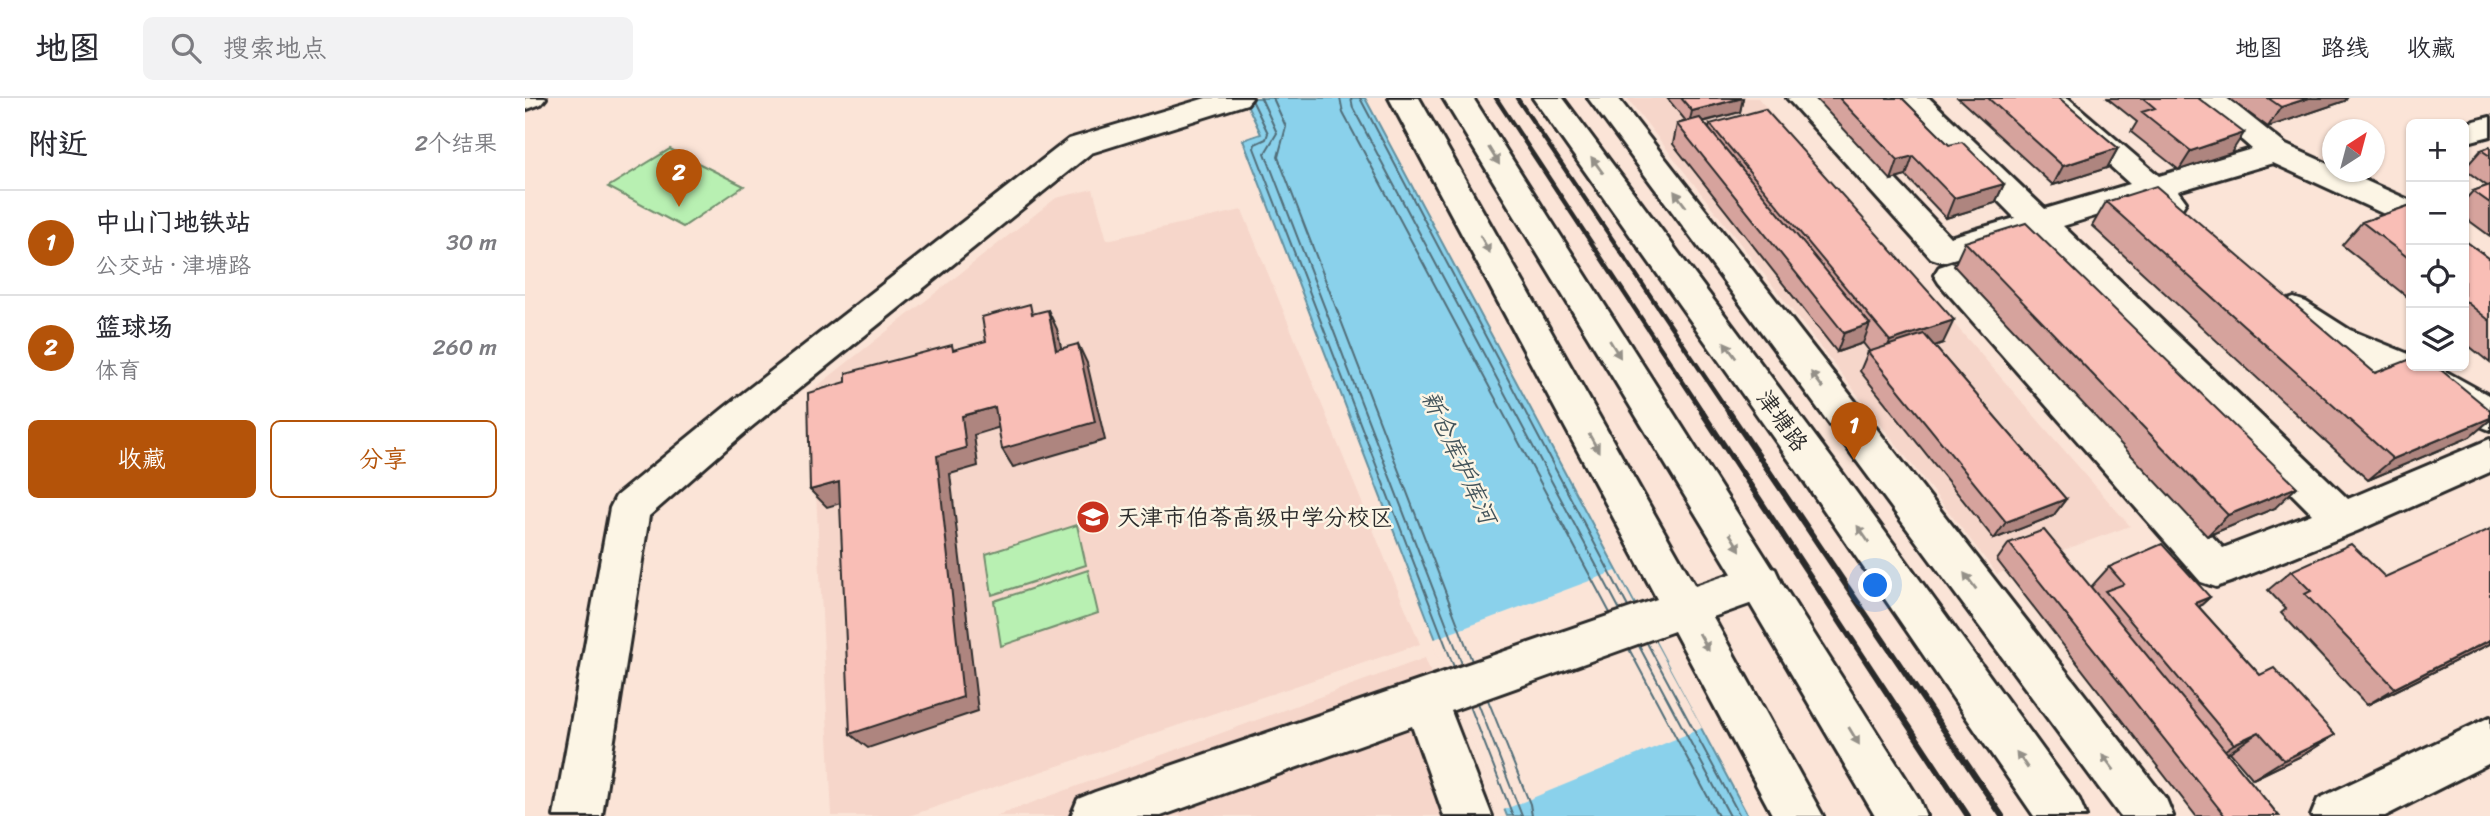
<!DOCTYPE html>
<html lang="zh">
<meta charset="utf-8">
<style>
:root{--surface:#fff;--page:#f2f2f3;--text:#2b2b33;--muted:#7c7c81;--line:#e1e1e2;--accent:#b45309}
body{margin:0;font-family:Sriracha,"LXGW WenKai TC",sans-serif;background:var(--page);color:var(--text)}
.controls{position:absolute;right:21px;top:21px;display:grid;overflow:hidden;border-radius:10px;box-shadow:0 2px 5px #0004}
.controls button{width:63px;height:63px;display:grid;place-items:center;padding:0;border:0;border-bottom:2px solid var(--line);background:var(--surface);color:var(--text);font:35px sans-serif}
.compass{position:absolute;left:1797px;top:21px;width:63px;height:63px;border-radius:50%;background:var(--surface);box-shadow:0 2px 5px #0004;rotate:36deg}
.you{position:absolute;left:1351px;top:488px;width:24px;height:24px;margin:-18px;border:5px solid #fff;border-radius:50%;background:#1a73e8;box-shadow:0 0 0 10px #1a73e833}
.badge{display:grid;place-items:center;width:46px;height:46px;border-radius:50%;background:var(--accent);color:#fff;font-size:23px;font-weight:700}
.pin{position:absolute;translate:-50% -58px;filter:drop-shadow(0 2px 4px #0008)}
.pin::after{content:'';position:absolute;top:37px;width:24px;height:21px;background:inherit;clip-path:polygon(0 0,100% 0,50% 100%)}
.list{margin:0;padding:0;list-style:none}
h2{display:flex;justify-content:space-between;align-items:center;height:91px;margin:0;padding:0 28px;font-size:30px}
h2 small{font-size:23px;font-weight:400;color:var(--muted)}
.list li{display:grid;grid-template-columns:46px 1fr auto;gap:21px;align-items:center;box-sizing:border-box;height:105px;padding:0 28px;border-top:2px solid var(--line)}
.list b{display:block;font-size:26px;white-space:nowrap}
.list p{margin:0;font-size:23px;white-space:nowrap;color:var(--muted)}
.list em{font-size:23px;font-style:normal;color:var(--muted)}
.actions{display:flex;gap:14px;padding:21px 28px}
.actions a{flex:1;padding:16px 0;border:2px solid var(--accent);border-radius:10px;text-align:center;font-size:24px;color:var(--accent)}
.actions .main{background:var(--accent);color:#fff}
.icon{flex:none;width:38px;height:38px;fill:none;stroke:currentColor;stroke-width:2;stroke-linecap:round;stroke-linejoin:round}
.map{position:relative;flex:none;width:1965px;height:718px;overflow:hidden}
header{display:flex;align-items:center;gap:42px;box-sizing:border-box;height:98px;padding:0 35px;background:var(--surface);border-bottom:2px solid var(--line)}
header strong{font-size:33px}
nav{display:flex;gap:38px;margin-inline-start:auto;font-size:24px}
.search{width:490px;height:63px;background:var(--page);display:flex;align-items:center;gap:18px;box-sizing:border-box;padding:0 24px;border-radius:10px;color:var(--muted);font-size:26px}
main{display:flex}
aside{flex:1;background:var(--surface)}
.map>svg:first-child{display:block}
</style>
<header>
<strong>地图</strong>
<div class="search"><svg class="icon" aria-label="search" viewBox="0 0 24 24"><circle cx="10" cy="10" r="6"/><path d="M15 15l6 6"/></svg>搜索地点</div>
<nav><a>地图</a><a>路线</a><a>收藏</a></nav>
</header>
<main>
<aside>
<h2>附近<small>2个结果</small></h2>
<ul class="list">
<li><span class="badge">1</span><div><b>中山门地铁站</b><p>公交站 · 津塘路</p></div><em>30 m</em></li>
<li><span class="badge">2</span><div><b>篮球场</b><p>体育</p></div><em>260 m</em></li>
</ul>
<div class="actions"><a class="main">收藏</a><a>分享</a></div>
</aside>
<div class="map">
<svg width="1965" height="718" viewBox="0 0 1965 718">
<rect width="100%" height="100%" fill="#fbe4d7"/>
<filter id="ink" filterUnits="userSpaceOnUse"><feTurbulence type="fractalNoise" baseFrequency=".0143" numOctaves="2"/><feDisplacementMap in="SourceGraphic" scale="14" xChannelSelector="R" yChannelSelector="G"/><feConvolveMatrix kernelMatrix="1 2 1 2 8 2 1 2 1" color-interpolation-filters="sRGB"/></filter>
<g filter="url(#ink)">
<path fill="#f6d6ca" d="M 1102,0 L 1233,0 L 1605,428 L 1472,476 Z
M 568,91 L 582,142 L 717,112 L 895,546 L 384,718 L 307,718 L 286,293 L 531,100 Z
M 900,560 L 964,718 L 471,718 Z"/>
<path fill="#b8f0b2" stroke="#728e6e" stroke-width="2" d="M 145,51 L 219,88 L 158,129 L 83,89 Z
M 552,427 L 561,467 L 467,497 L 461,456 Z
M 563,472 L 573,515 L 476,548 L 469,503 Z"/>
<path fill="#8ad1eb" stroke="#648f9e" stroke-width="2" d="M 719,0 L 840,0 L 1223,718 L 982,718 L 903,522 L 718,42 L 736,36 Z"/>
<path fill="#fbe4d7" d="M 1091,473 L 1177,630 L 976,713 L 907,542 Z"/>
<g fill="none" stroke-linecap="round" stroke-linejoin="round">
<path stroke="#516d78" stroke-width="2" d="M 736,0 L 752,35 L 740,55 L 937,566
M 748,0 L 761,29 L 753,59 L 947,563
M 815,0 L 818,15 L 1085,515
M 826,0 L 828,10 L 1095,512
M 835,0 L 1103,509
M 727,2 L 743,35 L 741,41 L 730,46 L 729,50 L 929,569
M 1122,545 L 1215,718
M 1114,548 L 1205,718
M 1104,551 L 1193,718
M 963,602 L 1005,706 L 1007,718
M 953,605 L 997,718
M 945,608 L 988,718"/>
<defs>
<path id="minor" d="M 0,0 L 21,0 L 16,6 L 0,12 Z
M 681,0 L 727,0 L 722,6 L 566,55 L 225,330 L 124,418 L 77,718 L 29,718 L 85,410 L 91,398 L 199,310 L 544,41 Z
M 864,0 L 894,0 L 1170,488 L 1235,466 L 1250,471 L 1256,484 L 1250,497 L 1188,519 L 1298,718 L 1248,718 L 1149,533 L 926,613 L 967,718 L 919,718 L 887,628 L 636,718 L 546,718 L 553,701 L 570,694 L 1132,501 Z
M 1063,0 L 1093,0 L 1641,701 L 1648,718 L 1595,718 Z
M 1262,0 L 1293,0 L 1425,139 L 1490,120 L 1372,0 L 1404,0 L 1520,111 L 1605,86 L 1510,0 L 1543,0 L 1634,78 L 1727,51 L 1669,0 L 1702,0 L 1761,47 L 1808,68 L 1808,74 L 1821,74 L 1886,103 L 1886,121 L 1879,123 L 1868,120 L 1748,65 L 1653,93 L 1661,104 L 1656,112 C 1641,116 1634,112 1623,102 L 1538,128 L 1823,401 L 1965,341 L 1965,374 L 1832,433 L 1706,484 L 1691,489 L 1676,484 L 1414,185 L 1409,177 L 1414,169 L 1426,165 L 1438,169 L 1698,450 L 1787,416 L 1507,137 L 1418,164 L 1406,160 Z
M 1965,19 L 1965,38 L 1939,45 L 1938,26 Z
M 1769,200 L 1781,204 L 1825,232 L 1886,257 L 1886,268 L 1911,268 L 1965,298 L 1965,332 C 1939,323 1918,304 1894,292 C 1854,271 1774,253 1752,213 L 1757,204 Z
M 1965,619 L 1965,665 L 1860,718 L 1786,718 L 1793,701 Z"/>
<path id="major" d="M 918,0 L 948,0 L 1394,701 L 1401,718 L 1350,718 L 1220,497 Z
M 1008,0 L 1038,0 L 1307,361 L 1554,701 L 1561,718 L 1509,718 L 1279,383 Z"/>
</defs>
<use href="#minor" stroke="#2b2b2b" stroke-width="6"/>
<use href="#major" stroke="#2b2b2b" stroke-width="6"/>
<use href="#minor" fill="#fcf5e5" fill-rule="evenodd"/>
<use href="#major" fill="#fcf5e5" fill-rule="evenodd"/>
<path stroke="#2b2b2b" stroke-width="4.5" d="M 971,0 L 1179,316
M 992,0 L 1205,316"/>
<path stroke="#2b2b2b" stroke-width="6" d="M 1177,314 L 1443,718
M 1204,314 L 1477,718"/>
</g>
<path fill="#d6a39d" stroke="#2b2b2b" stroke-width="2" d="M 1142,0 L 1218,0 L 1215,14 L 1178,24 L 1184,31 L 1185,26 L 1418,245 L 1409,248 L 1541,401 L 1528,418 L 1469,441 L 1335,273 L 1343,254 L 1345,254 L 1338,245 L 1312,254 L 1148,46 L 1152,26 L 1161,23 Z
M 1290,0 L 1377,0 L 1424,47 L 1479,86 L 1470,105 L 1421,120 L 1381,78 L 1366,82 Z
M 1433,0 L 1534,0 L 1593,50 L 1582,70 L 1528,87 Z
M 1582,0 L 1675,0 L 1674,1 L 1706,55 L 1654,72 L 1606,34 L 1612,24 Z
M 1703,0 L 1822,0 L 1820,3 L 1743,29 Z
M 1965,49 L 1965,138 L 1939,119 L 1939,103 L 1948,93 L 1962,88 L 1939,71 L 1956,52 Z
M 1581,104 L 1850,275 L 1965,312 L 1965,322 L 1945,339 L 1843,382 L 1567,128 Z
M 1886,107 L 1886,202 L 1817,147 L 1837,124 Z
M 1939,142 L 1965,161 L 1965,265 L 1939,244 Z
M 1440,144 L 1750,410 L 1682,438 L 1429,168 Z
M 1484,445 L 1566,489 L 1584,469 L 1685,499 L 1674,509 L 1735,577 L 1810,637 L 1778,657 L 1728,681 L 1705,654 L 1702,655 L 1754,718 L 1671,718 L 1472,462 Z
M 1766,473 L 1860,479 L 1965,546 L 1842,607 L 1756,515 L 1761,511 L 1743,492 Z"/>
<path fill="#ae857f" stroke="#2b2b2b" stroke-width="2" d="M 1218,0 L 1215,14 L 1164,27 L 1167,13 Z
M 1784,0 L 1822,0 L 1820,3 L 1743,29 L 1756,9 Z
M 1719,35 L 1706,55 L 1654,72 L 1666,53 Z
M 1593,50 L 1582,70 L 1528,87 L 1538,68 Z
M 1388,58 L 1381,78 L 1366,82 L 1373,62 Z
M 1479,86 L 1470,105 L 1421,120 L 1429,100 Z
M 523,212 L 532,231 L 541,271 L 531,252 Z
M 1429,222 L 1418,245 L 1355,266 L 1365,243 Z
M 1345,226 L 1338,245 L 1312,254 L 1319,235 Z
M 553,246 L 562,265 L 580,342 L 488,369 L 477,351 Z
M 470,309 L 482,327 L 449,337 L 453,368 L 425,376 L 453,613 L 343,650 L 325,636 L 412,358 L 437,318 Z
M 1965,320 L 1965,322 L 1945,339 L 1843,382 L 1868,361 Z
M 314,384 L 330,401 L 302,409 L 285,392 Z
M 1772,389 L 1750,410 L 1682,438 L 1703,417 Z
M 1541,401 L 1528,418 L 1469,441 L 1481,424 Z
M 1685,499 L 1660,522 L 1670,505 Z
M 1965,542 L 1965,546 L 1842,607 L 1870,590 Z
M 1734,634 L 1705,654 L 1681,665 L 1709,646 Z
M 1810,637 L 1778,657 L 1728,681 L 1759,662 Z"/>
<path fill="#f9beb6" stroke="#2b2b2b" stroke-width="2" d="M 1156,0 L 1217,0 L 1167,13 Z
M 1314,0 L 1377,0 L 1424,47 L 1437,44 L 1479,86 L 1429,100 L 1388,58 L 1373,62 Z
M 1463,0 L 1534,0 L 1593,50 L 1538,68 Z
M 1618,0 L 1673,0 L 1719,35 L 1666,53 L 1617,14 L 1630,10 Z
M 1743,0 L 1784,0 L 1756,9 Z
M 1240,11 L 1429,222 L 1365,243 L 1185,26 Z
M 1175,20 L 1345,226 L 1319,235 L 1152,26 Z
M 1965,49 L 1965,58 L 1956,52 Z
M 1965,87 L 1965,105 L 1948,93 Z
M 1631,88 L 1850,275 L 1886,261 L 1886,268 L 1911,268 L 1965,312 L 1965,320 L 1868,361 L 1581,104 Z
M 1886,107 L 1886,162 L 1837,124 Z
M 1501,125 L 1772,389 L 1703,417 L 1440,144 Z
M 1939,142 L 1965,161 L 1965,223 L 1939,202 Z
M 505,206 L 507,216 L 523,212 L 531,252 L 553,246 L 570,324 L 477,351 L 470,309 L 437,318 L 441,350 L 412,358 L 438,599 L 325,636 L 314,384 L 285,392 L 283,295 L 321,284 L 321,275 L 427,247 L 428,252 L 461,243 L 457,219 Z
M 1399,236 L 1541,401 L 1481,424 L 1343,254 Z
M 1965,431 L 1965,542 L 1870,590 L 1780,496 L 1786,493 L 1766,473 L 1826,446 L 1860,479 Z
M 1519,432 L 1754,718 L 1700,718 L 1484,445 Z
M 1637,446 L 1685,499 L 1670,505 L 1735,577 L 1749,570 L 1810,637 L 1759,662 L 1734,634 L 1709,646 L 1580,493 L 1599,486 L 1584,469 Z"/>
<defs><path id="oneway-solid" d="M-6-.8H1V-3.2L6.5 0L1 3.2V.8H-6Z" transform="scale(1.75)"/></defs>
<g fill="#949088">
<use href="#oneway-solid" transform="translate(969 58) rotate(58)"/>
<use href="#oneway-solid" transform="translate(1072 67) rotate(-126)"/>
<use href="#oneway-solid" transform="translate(1155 101) rotate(-127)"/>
<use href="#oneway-solid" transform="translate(960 146) rotate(61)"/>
<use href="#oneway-solid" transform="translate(1090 251) rotate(58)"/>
<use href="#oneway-solid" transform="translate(1205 252) rotate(-126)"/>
<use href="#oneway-solid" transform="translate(1292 282) rotate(-127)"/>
<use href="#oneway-solid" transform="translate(1069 345) rotate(61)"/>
<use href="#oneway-solid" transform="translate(1338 436) rotate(-125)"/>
<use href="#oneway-solid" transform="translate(1210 444) rotate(58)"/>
<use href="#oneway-solid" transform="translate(1445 483) rotate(-127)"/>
<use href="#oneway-solid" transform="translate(1179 544) rotate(61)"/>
<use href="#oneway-solid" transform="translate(1329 638) rotate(59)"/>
<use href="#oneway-solid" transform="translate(1497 662) rotate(-125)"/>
<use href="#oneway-solid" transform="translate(1583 664) rotate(-127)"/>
</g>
</g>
<defs>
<symbol id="school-disc" viewBox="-11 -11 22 22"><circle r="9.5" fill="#c8321e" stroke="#fcf5e5"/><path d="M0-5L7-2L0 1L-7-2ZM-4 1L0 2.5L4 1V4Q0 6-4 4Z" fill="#fff"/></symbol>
</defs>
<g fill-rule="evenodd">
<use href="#school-disc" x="549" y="400" width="38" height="38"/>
</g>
<g text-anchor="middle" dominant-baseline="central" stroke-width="5" stroke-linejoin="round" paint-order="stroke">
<g font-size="23" fill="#2b2b2b" stroke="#fcf5e5">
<text transform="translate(1257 323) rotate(54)">津塘路</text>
</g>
<g font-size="23" fill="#2b2b2b" stroke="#fcf5e5" text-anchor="start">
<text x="592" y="419">天津市伯苓高级中学分校区</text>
</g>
<g font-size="24" font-style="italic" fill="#43545b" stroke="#fcf5e5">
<text transform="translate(934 359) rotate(65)">新仓库护库河</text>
</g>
</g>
</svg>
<div class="controls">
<button>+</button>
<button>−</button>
<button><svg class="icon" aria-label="locate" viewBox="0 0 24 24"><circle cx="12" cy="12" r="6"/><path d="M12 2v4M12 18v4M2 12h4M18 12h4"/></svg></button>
<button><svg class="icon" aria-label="layers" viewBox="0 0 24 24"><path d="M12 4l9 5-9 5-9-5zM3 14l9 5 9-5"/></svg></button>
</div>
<svg class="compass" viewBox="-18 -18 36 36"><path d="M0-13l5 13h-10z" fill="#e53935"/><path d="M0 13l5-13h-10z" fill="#7c7c81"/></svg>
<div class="you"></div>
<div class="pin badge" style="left:1329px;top:362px">1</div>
<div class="pin badge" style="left:154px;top:109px">2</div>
</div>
</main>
